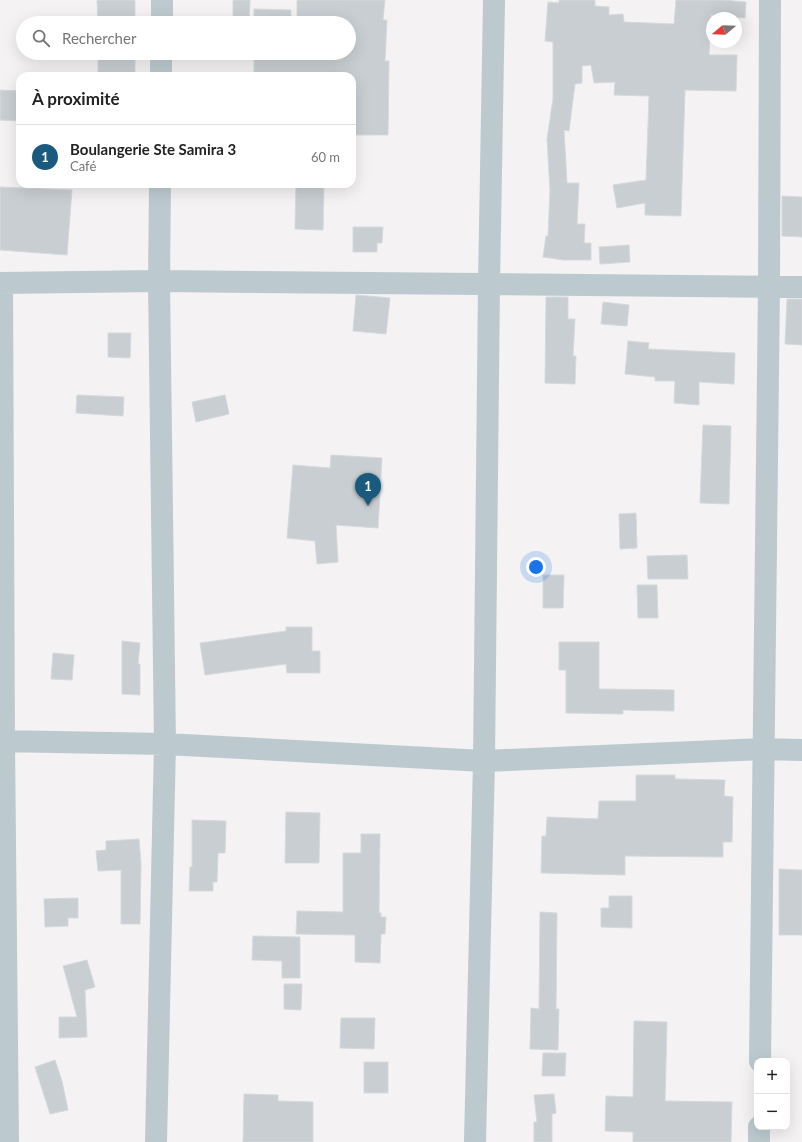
<!DOCTYPE html>
<html lang="fr">
<meta charset="utf-8">
<style>
:root{--surface:#fff;--page:#f6f6f6;--text:#222;--muted:#767676;--line:#e0e0e0;--accent:#1a5a7e}
body{margin:0;font-family:Lato,sans-serif;background:var(--page);color:var(--text)}
.controls{position:absolute;right:12px;bottom:12px;display:grid;overflow:hidden;border-radius:8px;box-shadow:0 4px 16px #0002}
.controls button{width:36px;height:36px;display:grid;place-items:center;padding:0;border:0;border-bottom:1px solid var(--line);background:var(--surface);color:var(--text);font:20px sans-serif}
.compass{position:absolute;left:706px;top:12px;width:36px;height:36px;border-radius:50%;background:var(--surface);box-shadow:0 4px 16px #0002;rotate:251deg}
.you{position:absolute;left:536px;top:567px;width:14px;height:14px;margin:-10px;border:3px solid #fff;border-radius:50%;background:#1a73e8;box-shadow:0 0 0 6px #1a73e833}
.badge{display:grid;place-items:center;width:26px;height:26px;border-radius:50%;background:var(--accent);color:#fff;font-size:13px;font-weight:700}
.pin{position:absolute;translate:-50% -33px;filter:drop-shadow(0 1px 2px #0008)}
.pin::after{content:'';position:absolute;top:21px;width:14px;height:12px;background:inherit;clip-path:polygon(0 0,100% 0,50% 100%)}
.list{margin:0;padding:0;list-style:none}
h2{display:flex;justify-content:space-between;align-items:center;height:52px;margin:0;padding:0 16px;font-size:17px}
h2 small{font-size:13px;font-weight:400;color:var(--muted)}
.list li{display:grid;grid-template-columns:26px 1fr auto;gap:12px;align-items:center;box-sizing:border-box;height:64px;padding:0 16px;border-top:1px solid var(--line)}
.list b{display:block;font-size:15px;white-space:nowrap}
.list p{margin:0;font-size:13px;white-space:nowrap;color:var(--muted)}
.list em{font-size:13px;font-style:normal;color:var(--muted)}
.icon{flex:none;width:22px;height:22px;fill:none;stroke:currentColor;stroke-width:2;stroke-linecap:round;stroke-linejoin:round}
.map{position:relative;flex:none;width:802px;height:1142px;overflow:hidden}
.search{position:absolute;background:var(--surface);box-shadow:0 4px 16px #0002;left:16px;top:16px;width:340px;height:44px;display:flex;align-items:center;gap:10px;box-sizing:border-box;padding:0 14px;border-radius:22px;color:var(--muted);font-size:15px}
.panel{position:absolute;background:var(--surface);box-shadow:0 4px 16px #0002;left:16px;top:72px;width:340px;height:116px;border-radius:12px}
.map>svg:first-child{display:block}
</style>
<div class="map">
<svg width="802" height="1142" viewBox="0 0 802 1142">
<rect width="100%" height="100%" fill="#f4f2f2"/>
<path fill="#c8ced1" stroke="#d5d9dd" d="M 97,0 L 135,0 L 135,23 L 98,23 Z
M 233,0 L 250,0 L 249,23 L 233,23 Z
M 297,0 L 385,0 L 383,20 L 387,20 L 385,61 L 389,61 L 388,135 L 352,135 L 352,76 L 254,76 L 254,53 L 349,53 L 349,23 L 330,23 L 331,17 L 297,19 Z
M 559,0 L 595,0 L 595,6 L 609,7 L 609,15 L 623,14 L 624,22 L 674,24 L 676,0 L 723,0 L 746,2 L 745,18 L 711,15 L 709,55 L 737,55 L 736,91 L 685,90 L 681,216 L 645,215 L 645,203 L 617,208 L 613,185 L 646,180 L 649,96 L 614,95 L 615,82 L 594,83 L 591,65 L 582,66 L 582,83 L 575,84 L 569,131 L 564,130 L 567,183 L 579,183 L 577,224 L 585,224 L 584,243 L 591,243 L 591,260 L 564,260 L 543,257 L 546,236 L 548,236 L 550,190 L 547,139 L 553,99 L 553,42 L 545,41 L 548,2 L 559,3 Z
M 254,9 L 291,10 L 291,23 L 254,23 Z
M 98,53 L 135,53 L 135,76 L 98,76 Z
M 0,90 L 20,91 L 20,121 L 0,120 Z
M 296,184 L 324,184 L 323,230 L 295,229 Z
M 0,187 L 72,190 L 67,255 L 0,250 Z
M 782,196 L 802,197 L 802,237 L 782,236 Z
M 353,227 L 383,227 L 382,243 L 377,243 L 377,252 L 353,252 Z
M 629,245 L 630,262 L 600,264 L 599,247 Z
M 356,295 L 390,298 L 386,334 L 353,331 Z
M 546,297 L 568,297 L 568,319 L 575,319 L 573,356 L 576,356 L 575,384 L 545,383 Z
M 787,299 L 802,299 L 802,345 L 785,344 Z
M 603,302 L 629,305 L 627,326 L 601,324 Z
M 108,333 L 131,333 L 130,358 L 108,357 Z
M 628,341 L 649,343 L 648,349 L 735,353 L 734,384 L 699,382 L 699,405 L 674,403 L 675,381 L 655,381 L 655,377 L 625,374 Z
M 77,395 L 124,397 L 123,416 L 76,413 Z
M 225,395 L 229,414 L 196,422 L 192,402 Z
M 703,425 L 731,426 L 729,504 L 700,503 Z
M 331,455 L 382,458 L 378,528 L 336,525 L 338,562 L 317,564 L 315,541 L 287,538 L 293,465 L 330,468 Z
M 636,513 L 637,548 L 620,549 L 619,514 Z
M 687,555 L 688,579 L 648,579 L 647,556 Z
M 543,575 L 564,575 L 563,608 L 543,608 Z
M 637,585 L 657,585 L 658,618 L 638,618 Z
M 286,627 L 312,627 L 312,651 L 320,651 L 320,673 L 287,673 L 286,664 L 205,675 L 200,643 L 286,631 Z
M 122,641 L 140,643 L 138,664 L 140,664 L 140,695 L 122,694 Z
M 559,642 L 599,642 L 599,689 L 674,690 L 674,711 L 623,710 L 623,714 L 566,713 L 566,670 L 559,670 Z
M 53,653 L 74,655 L 72,680 L 51,679 Z
M 636,775 L 675,775 L 675,779 L 725,780 L 724,796 L 733,797 L 732,842 L 723,842 L 723,857 L 625,856 L 625,875 L 541,873 L 542,836 L 546,836 L 547,817 L 598,819 L 599,801 L 636,801 Z
M 286,812 L 320,813 L 319,863 L 285,863 Z
M 192,820 L 226,821 L 225,853 L 218,853 L 217,882 L 213,882 L 213,891 L 189,891 L 190,867 L 192,867 Z
M 361,834 L 380,834 L 379,913 L 381,913 L 381,917 L 386,917 L 385,934 L 381,934 L 380,963 L 355,962 L 355,935 L 296,934 L 297,911 L 343,912 L 343,853 L 361,853 Z
M 139,839 L 141,864 L 140,924 L 121,924 L 121,870 L 98,871 L 96,851 L 106,850 L 106,841 Z
M 779,869 L 802,870 L 802,935 L 779,935 Z
M 609,896 L 632,896 L 632,928 L 601,927 L 601,908 L 609,908 Z
M 78,898 L 78,918 L 68,918 L 68,926 L 45,927 L 44,899 Z
M 540,912 L 557,913 L 556,1009 L 559,1009 L 558,1050 L 530,1049 L 531,1008 L 539,1009 Z
M 253,936 L 300,937 L 300,978 L 282,978 L 282,961 L 252,960 Z
M 87,960 L 95,987 L 85,990 L 87,1037 L 59,1038 L 59,1017 L 77,1017 L 63,966 Z
M 284,984 L 302,984 L 301,1010 L 284,1009 Z
M 341,1018 L 375,1018 L 374,1049 L 340,1048 Z
M 634,1021 L 667,1022 L 665,1101 L 732,1102 L 731,1142 L 633,1142 L 633,1132 L 605,1131 L 606,1096 L 633,1097 Z
M 543,1053 L 566,1053 L 565,1076 L 542,1076 Z
M 55,1060 L 62,1081 L 68,1110 L 50,1114 L 35,1067 Z
M 364,1062 L 388,1062 L 388,1093 L 364,1093 Z
M 244,1094 L 278,1095 L 278,1101 L 313,1102 L 313,1142 L 243,1142 Z
M 554,1094 L 556,1113 L 552,1114 L 552,1142 L 534,1142 L 534,1122 L 537,1122 L 534,1095 Z"/>
<g fill="none" stroke-linecap="round" stroke-linejoin="round">
<path stroke="#bccacf" stroke-width="22" d="M 162,23 L 162,0
M 161,76 L 161,53
M 0,283 L 159,281 L 802,287
M 2,283 L 4,741 L 8,1142
M 0,741 L 165,744 L 484,761 L 763,749 L 802,750
M 760,1061 L 769,287 L 770,0
M 156,1142 L 165,744 L 159,281 L 160,184
M 475,1142 L 484,761 L 489,284 L 494,0
M 759,1142 L 759,1127"/>
</g>
</svg>
<div class="controls">
<button>+</button>
<button>−</button>
</div>
<svg class="compass" viewBox="-18 -18 36 36"><path d="M0-13l5 13h-10z" fill="#e53935"/><path d="M0 13l5-13h-10z" fill="#767676"/></svg>
<div class="you"></div>
<div class="pin badge" style="left:368px;top:506px">1</div>
<div class="search"><svg class="icon" aria-label="search" viewBox="0 0 24 24"><circle cx="10" cy="10" r="6"/><path d="M15 15l6 6"/></svg>Rechercher</div>
<section class="panel">
<h2>À proximité<small></small></h2>
<ul class="list">
<li><span class="badge">1</span><div><b>Boulangerie Ste Samira 3</b><p>Café</p></div><em>60 m</em></li>
</ul>
</section>
</div>
